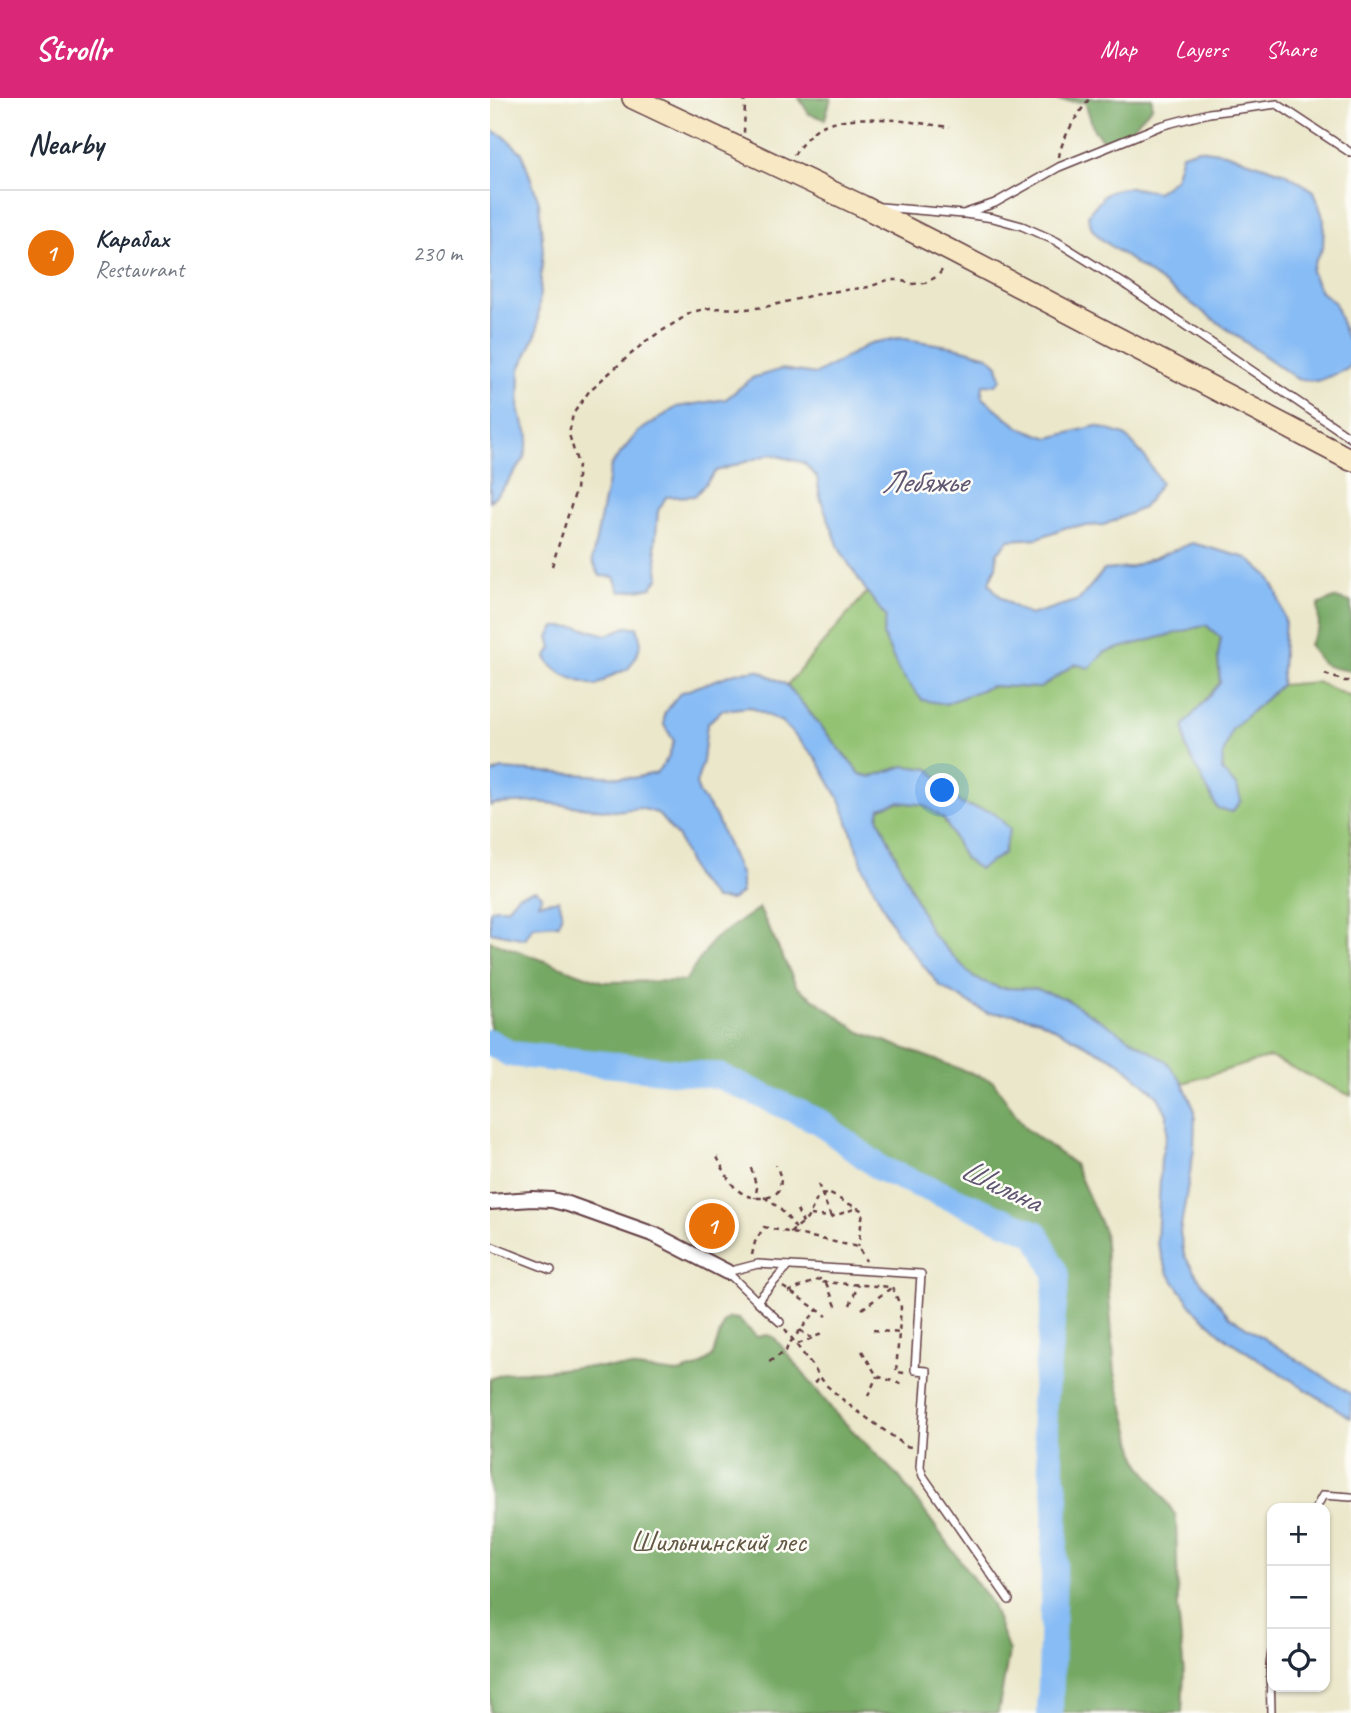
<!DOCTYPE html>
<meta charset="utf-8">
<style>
:root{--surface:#fff;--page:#f2f2f3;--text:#1f2937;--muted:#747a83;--line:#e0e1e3;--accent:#db2777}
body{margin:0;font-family:Caveat,sans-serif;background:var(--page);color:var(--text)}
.controls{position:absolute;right:21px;bottom:21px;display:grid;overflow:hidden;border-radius:14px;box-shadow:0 2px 5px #0004}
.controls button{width:63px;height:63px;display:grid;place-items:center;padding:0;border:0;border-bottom:2px solid var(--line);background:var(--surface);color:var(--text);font:35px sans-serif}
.you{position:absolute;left:453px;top:693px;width:24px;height:24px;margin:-18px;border:5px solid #fff;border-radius:50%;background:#1a73e8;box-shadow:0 0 0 10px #1a73e833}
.badge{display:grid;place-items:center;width:46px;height:46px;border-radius:50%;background:var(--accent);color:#fff;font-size:23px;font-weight:700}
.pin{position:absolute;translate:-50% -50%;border:4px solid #fff;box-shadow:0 2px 7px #0006}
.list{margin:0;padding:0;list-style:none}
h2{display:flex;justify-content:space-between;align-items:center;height:91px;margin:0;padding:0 28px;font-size:30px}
h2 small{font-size:23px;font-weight:400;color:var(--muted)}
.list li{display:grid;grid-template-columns:46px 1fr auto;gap:21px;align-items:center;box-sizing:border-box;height:126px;padding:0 28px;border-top:2px solid var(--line)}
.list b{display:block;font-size:26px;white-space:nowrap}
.list p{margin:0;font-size:23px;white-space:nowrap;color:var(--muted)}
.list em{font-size:23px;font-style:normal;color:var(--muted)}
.icon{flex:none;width:38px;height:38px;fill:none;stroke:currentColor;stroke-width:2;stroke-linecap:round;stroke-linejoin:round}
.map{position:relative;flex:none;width:861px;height:1615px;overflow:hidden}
header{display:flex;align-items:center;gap:42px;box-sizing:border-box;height:98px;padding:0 35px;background:var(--accent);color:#fff}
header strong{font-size:33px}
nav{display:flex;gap:38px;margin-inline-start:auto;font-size:24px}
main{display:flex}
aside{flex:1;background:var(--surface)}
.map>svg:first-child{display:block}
</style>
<header>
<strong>Strollr</strong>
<nav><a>Map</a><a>Layers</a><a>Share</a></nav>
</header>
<main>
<aside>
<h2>Nearby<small></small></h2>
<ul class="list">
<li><span class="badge" style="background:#e8710a">1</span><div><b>Карабах</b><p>Restaurant</p></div><em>230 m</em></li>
</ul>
</aside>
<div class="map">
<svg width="861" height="1615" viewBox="0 0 861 1615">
<rect width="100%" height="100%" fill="#fdfcf7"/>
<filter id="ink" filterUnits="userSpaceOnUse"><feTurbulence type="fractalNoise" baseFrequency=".0143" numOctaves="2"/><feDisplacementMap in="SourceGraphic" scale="14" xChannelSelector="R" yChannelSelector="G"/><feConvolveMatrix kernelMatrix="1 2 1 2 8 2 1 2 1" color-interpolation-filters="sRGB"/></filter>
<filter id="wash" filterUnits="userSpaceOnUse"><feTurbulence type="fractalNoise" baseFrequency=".00686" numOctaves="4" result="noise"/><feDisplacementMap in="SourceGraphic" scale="28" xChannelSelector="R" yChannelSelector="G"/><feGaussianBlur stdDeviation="1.57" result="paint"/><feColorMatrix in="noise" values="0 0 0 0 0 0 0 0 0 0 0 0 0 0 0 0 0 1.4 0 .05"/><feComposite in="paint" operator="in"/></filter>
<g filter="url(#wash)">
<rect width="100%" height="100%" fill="#ebe7ca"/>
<path fill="#92c272" stroke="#6e704e" stroke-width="2" d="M 377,494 L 396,519 L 455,606 L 501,588 L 550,590 L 585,566 L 599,570 L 615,554 L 716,527 L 731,539 L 728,558 L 730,585 L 695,626 L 696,650 L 747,689 L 732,673 L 733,657 L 742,631 L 791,587 L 827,584 L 861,599 L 861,998 L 780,959 L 693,985 L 676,963 L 546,891 L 510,890 L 484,880 L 441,835 L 388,719 L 390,710 L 408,704 L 434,707 L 454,721 L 475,761 L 503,714 L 471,706 L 439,671 L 414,668 L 380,679 L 370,676 L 297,587 Z"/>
<path fill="#75a864" stroke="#606448" stroke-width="2" d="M 309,0 L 341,0 L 335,21 L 319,16 Z
M 562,0 L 662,0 L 662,9 L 642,30 L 614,44 L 604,32 L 595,4 L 570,3 Z
M 844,500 L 861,504 L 861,573 C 837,570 831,569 819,546 L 829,530 L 828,507 Z
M 269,810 L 307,889 L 370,934 L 503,983 L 535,1030 L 584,1066 L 614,1133 L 625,1275 L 647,1360 L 686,1418 L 688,1510 L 694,1576 L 692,1615 L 560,1615 L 566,1400 L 553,1313 L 567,1178 L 547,1136 L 391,1071 L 328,1023 L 229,978 L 20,956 L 0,944 L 0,843 L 113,884 L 195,883 L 223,842 Z
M 240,1220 L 248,1221 L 267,1239 L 277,1237 L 284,1239 L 345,1315 L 410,1380 L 501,1505 L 519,1554 L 508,1615 L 0,1615 L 0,1281 L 16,1275 L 52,1273 L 88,1269 L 138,1269 L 188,1275 L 208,1269 L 222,1259 L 234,1224 Z"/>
<path fill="#87bcf5" stroke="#686e90" stroke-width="2" d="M 0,32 L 14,38 L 32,55 L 49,104 L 53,153 L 47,234 L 30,271 L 29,313 L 39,338 L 34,361 L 14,389 L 0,403 Z
M 708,51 L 735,55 L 795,75 L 824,93 L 834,122 L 833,150 L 825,163 L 821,173 L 830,193 L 845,205 L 855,236 L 861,247 L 861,264 L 858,271 L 828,283 L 807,281 L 611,141 L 602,131 L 598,118 C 601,111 603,110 608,105 C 616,98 607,102 616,96 C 632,85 650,91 667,94 L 685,81 L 692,56 Z
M 409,240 L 465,249 L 498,258 L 508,267 L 511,281 L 506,287 L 493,286 L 492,299 L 529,329 L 559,340 L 606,328 L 635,337 L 655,359 L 671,385 L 653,410 L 614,427 L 577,429 L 548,440 L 519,442 L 507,455 L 506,469 L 499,484 C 507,500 525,510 540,517 L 589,502 L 614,472 L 638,470 L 702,445 L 757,460 L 778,478 L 787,494 L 795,523 L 791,587 L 742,631 L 733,657 L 732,673 L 747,689 L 751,703 L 742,714 L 727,710 L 696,650 L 694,627 L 730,585 L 728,558 L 731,540 L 716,527 L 615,554 L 599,570 L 585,566 L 550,590 L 501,588 L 455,606 L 432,602 L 409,573 L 393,537 L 396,519 L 377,494 L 350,452 L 330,399 L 327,379 L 314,365 L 281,356 L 226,373 L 205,398 L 176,399 L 168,413 L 165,447 L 169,479 L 161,490 L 130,494 L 124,479 L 110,478 L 102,462 L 121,367 L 148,334 L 187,309 L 236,301 L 262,280 L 292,271 L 326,276 L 381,245 Z
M 65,529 L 88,529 L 117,537 L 136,529 L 147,529 L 151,545 L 146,559 L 138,571 L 121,578 L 106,588 C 89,583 64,577 56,559 L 62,550 L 59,539 Z
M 268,572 L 297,587 L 370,676 L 381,679 L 414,668 L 439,671 L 471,706 L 503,714 L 520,731 L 513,756 L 489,771 L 475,761 L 454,721 L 434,707 L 408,704 L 390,710 L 388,719 L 441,835 L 484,880 L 510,890 L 546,891 L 574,900 L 676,963 L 693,985 L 705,1013 L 704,1051 L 690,1134 L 694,1157 L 712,1185 L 739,1218 L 861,1296 L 861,1320 L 738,1242 L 705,1212 L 678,1175 L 667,1144 L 671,1060 L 677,1035 L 677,1016 L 667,997 L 629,964 L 549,922 L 524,916 L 497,915 L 450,888 L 406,834 L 374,771 L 352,706 L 326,660 L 292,624 L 260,609 L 232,612 L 217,626 L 213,663 L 206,686 L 210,697 L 225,717 L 251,778 L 251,795 L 241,802 L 225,801 L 204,778 L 188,739 L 167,715 L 150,710 L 124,713 L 48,704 L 4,706 L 0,708 L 0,676 L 12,671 L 143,680 L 166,675 L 178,660 L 184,643 L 174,627 L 174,616 L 190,595 L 245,575 Z
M 45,792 L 52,797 L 48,805 L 69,802 L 72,813 L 69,826 L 43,828 L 35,841 L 0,834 L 0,813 L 5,810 L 17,810 L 28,797 Z"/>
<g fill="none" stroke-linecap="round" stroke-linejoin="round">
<path stroke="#87bcf5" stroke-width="26" d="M 0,944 L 20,956 L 229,978 L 328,1023 L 391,1071 L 547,1136 L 567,1178 L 553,1313 L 566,1400 L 560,1615"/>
</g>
</g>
<g filter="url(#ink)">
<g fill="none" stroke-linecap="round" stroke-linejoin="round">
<defs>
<path id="lane" d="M 391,109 L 473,116 L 505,105 L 569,69 L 670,28 L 719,15 L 787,6 L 861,55
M 475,116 L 503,120 L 532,128 L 566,143 L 633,185 L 861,340
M 0,1148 L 61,1172
M 237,1174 L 268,1166 L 431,1176 L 425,1272 L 437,1273 L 430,1369 L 433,1378 L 519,1502
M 237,1174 L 267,1203 L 298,1168
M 267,1203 L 290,1224
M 826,1410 L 833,1397 L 861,1399
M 781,1615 L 780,1567 L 782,1554"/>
<path id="street" d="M 0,1104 L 42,1101 L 62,1102 L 78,1106 L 165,1137 L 237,1174"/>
<path id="secondary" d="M 143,0 L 372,108 L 463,154 L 861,362"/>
</defs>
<use href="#lane" stroke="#623d43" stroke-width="10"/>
<use href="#street" stroke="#623d43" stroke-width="18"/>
<use href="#secondary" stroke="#623d43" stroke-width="24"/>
<path stroke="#623d43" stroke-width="2.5" stroke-dasharray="5 5" stroke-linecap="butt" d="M 253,0 L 255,5 L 254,35
M 304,57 C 311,47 319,35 330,29 C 364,12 423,25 460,29
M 569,59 C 571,41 589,14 600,0
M 62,468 L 86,392 L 88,367 L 79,336 L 83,316 L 100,292 L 156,243 L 202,214 L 220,210 L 256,211 L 275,209 L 332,195 L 379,189 L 398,182 L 409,182 L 422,186 L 435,185 L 448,178 L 454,169
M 835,576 L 854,583 L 861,583
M 227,1059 C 234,1072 239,1087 252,1095 C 262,1102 287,1103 290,1089 C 292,1081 289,1074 286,1067
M 261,1070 L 267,1090 L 265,1100
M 328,1086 L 341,1119
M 274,1099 C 288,1108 297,1117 306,1131
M 307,1112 L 313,1125
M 320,1117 L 341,1119 L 367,1110
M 300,1135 L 317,1121 L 328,1099 L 338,1095 L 373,1113 L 368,1149
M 262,1157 L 265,1144 L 274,1129 L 368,1149 L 376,1163
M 336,1185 L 347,1210
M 293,1189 L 337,1218
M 298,1194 L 330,1181 L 330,1184 L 402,1189 L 411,1209 L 406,1274 L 415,1275
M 360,1207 L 368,1187
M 372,1211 L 401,1190
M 295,1231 L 336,1287 L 359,1307 L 416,1348 L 421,1349
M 310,1232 L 321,1240
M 383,1232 L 409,1235
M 308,1246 L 334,1235
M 372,1253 L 387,1278 L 414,1287
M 279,1264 L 296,1253 L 298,1247 L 327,1212
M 324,1285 L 331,1279
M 378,1298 L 387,1278"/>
<use href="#lane" stroke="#fff" stroke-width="7"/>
<use href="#street" stroke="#fff" stroke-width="14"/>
<use href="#secondary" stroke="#f8e8c3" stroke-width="21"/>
</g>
</g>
<g text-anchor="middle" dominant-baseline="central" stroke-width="5" stroke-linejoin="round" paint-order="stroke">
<g font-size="30" fill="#635844" stroke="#fdfcf7">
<text x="228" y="1443">Шильнинский лес</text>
</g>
<g font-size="32" font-style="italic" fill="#5f5672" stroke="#fdfcf7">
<text x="434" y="383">Лебяжье</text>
<text transform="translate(511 1087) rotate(25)">Шильна</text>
</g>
</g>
</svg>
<div class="controls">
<button>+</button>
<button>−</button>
<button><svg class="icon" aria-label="locate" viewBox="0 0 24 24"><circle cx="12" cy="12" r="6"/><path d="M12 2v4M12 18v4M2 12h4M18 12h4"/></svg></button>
</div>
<div class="you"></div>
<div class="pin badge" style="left:222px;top:1128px;background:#e8710a">1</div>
</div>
</main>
